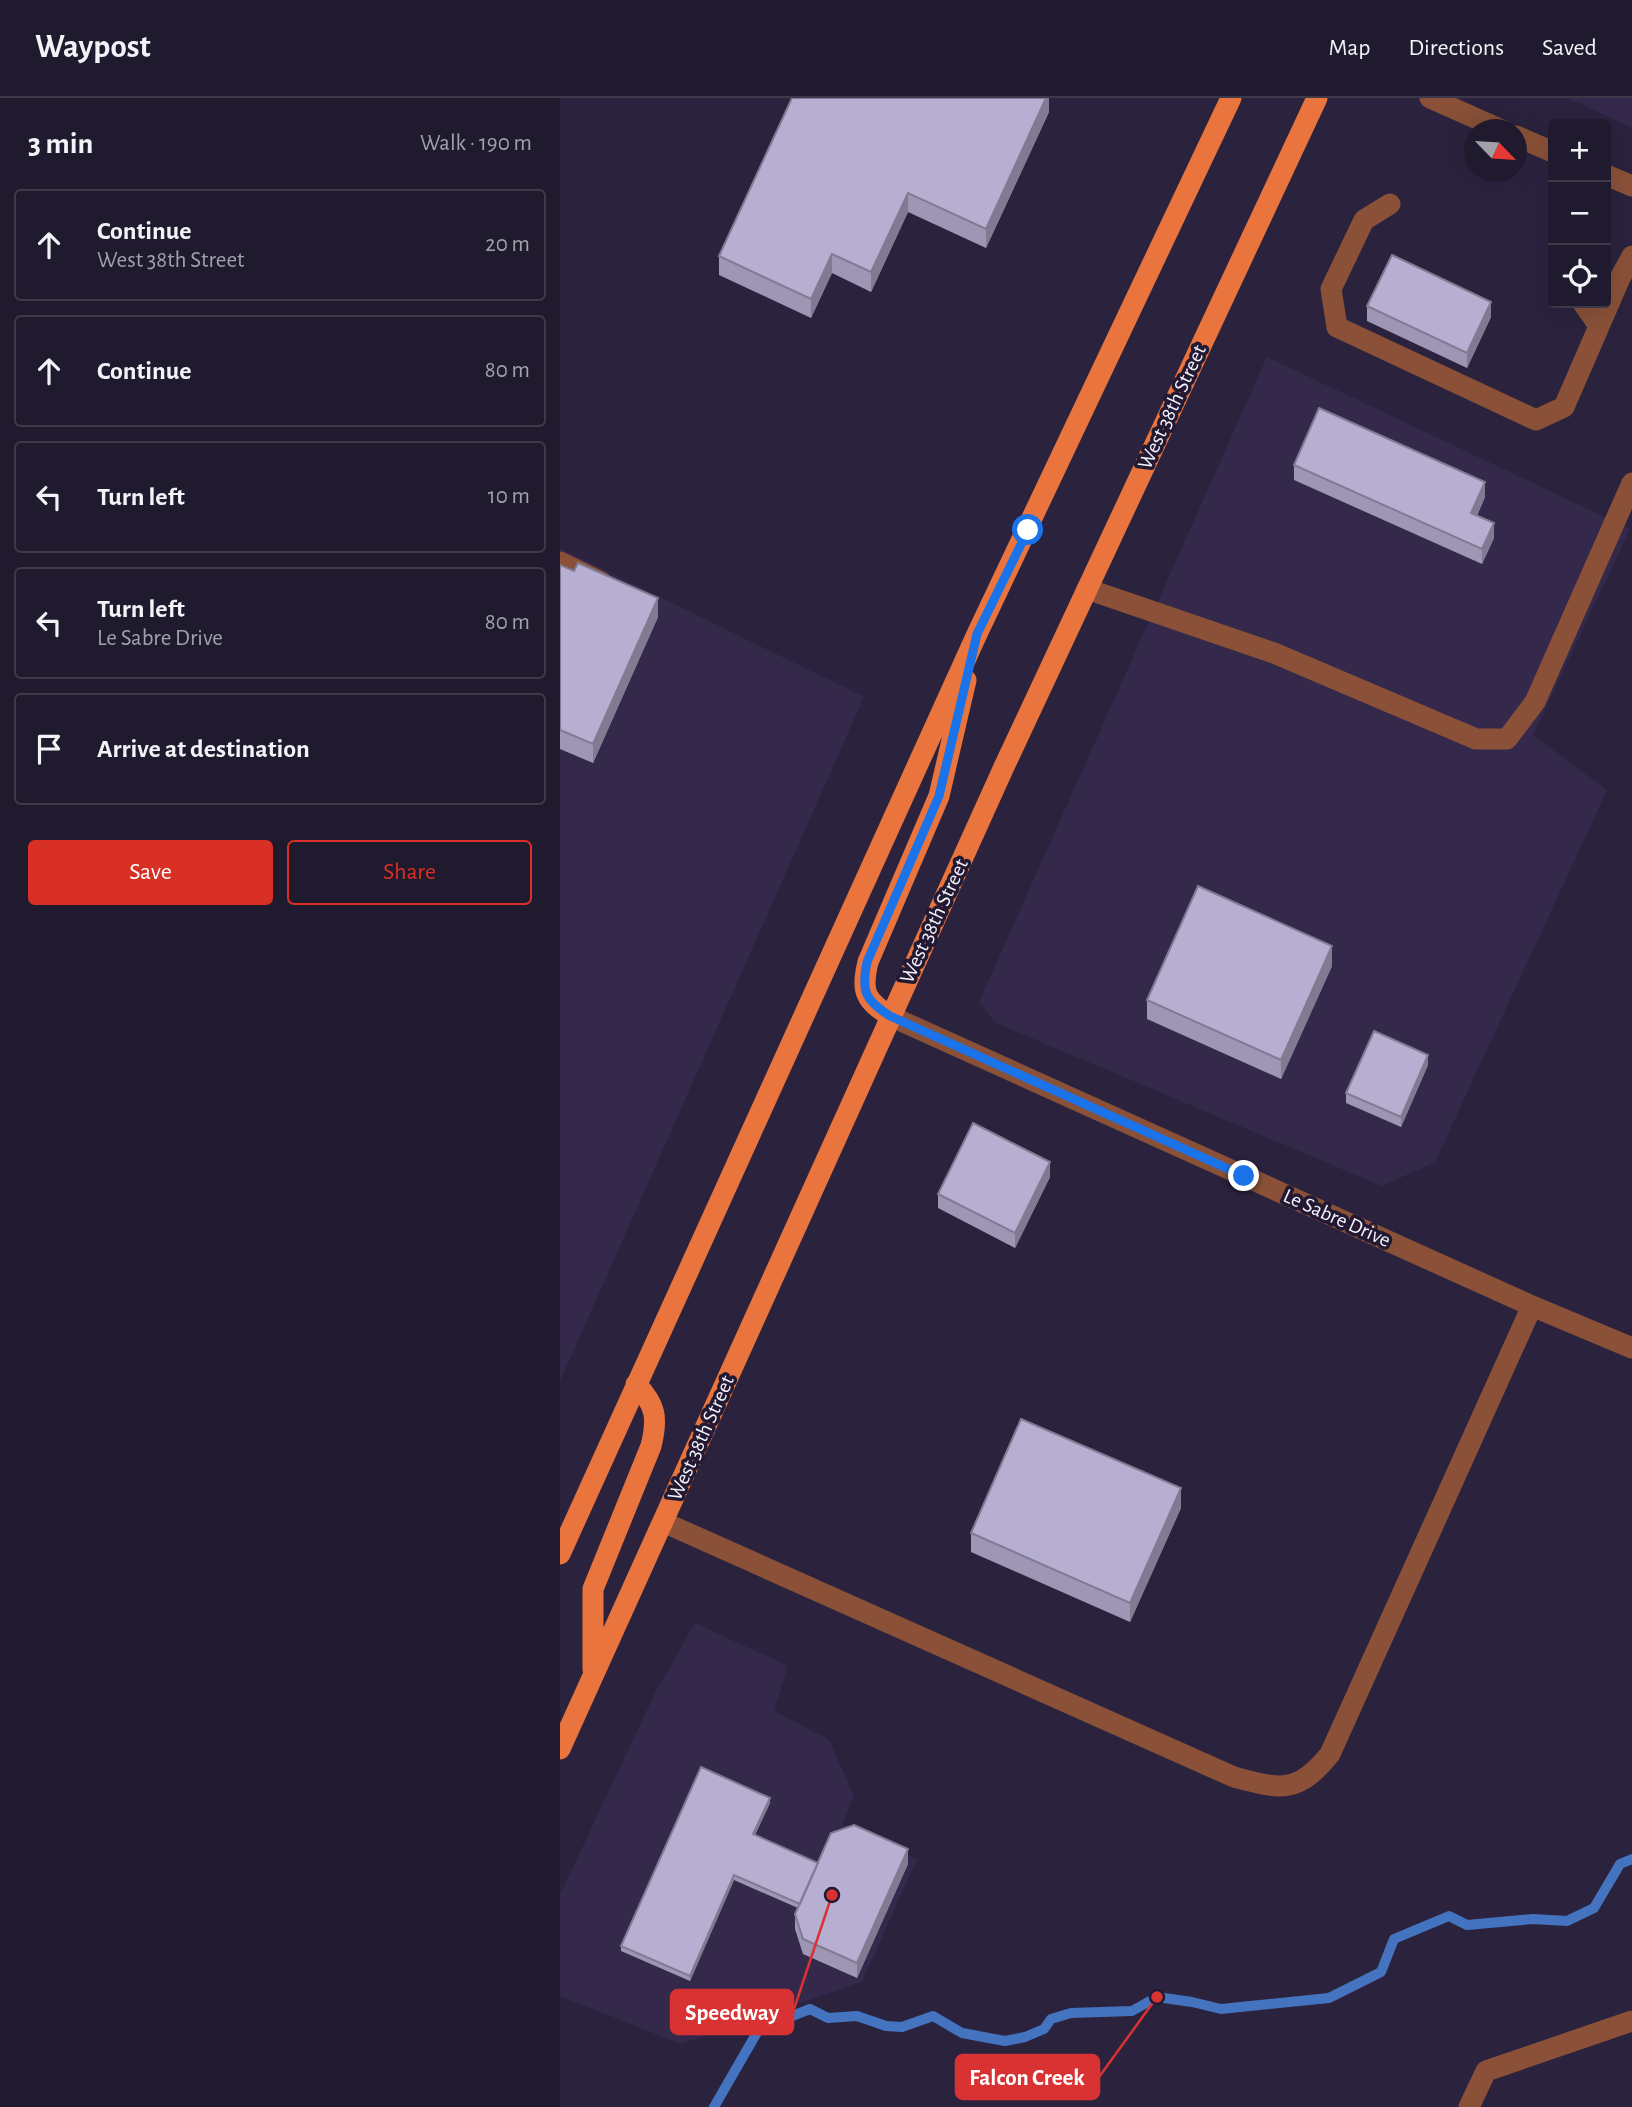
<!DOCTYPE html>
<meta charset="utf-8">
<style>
:root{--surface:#201a2e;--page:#2d273a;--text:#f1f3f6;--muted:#a2a1aa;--line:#3d384a;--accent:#d93025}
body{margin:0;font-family:"Alegreya Sans",sans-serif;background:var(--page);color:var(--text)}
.controls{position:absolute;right:21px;top:21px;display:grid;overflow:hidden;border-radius:7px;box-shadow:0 7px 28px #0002}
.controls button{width:63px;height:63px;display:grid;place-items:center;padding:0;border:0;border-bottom:2px solid var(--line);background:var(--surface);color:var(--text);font:35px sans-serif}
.compass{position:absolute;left:904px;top:21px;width:63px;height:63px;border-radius:50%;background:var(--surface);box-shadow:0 7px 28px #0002;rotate:115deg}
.stop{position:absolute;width:21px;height:21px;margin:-16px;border:5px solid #1a73e8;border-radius:50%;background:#fff}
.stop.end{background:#1a73e8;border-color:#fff;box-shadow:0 2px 7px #0008}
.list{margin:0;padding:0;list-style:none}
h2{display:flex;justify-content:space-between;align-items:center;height:91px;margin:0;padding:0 28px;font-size:30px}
h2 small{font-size:23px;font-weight:400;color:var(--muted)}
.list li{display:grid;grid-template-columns:46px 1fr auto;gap:21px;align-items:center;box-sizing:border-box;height:112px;margin:0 14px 14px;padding:0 14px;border:2px solid var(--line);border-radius:7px}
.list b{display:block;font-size:26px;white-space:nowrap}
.list p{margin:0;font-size:23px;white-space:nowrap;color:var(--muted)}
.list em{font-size:23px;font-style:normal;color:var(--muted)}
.actions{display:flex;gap:14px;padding:21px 28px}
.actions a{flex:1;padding:16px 0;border:2px solid var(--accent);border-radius:7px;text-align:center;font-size:24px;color:var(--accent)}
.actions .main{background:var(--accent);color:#fff}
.icon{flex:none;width:38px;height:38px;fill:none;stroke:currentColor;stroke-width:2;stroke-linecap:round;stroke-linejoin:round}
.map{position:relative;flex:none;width:1072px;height:2009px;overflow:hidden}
header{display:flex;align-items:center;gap:42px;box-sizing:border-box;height:98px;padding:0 35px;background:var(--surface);border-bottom:2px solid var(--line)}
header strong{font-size:33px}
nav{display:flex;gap:38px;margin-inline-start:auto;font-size:24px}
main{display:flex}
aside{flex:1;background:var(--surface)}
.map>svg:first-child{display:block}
</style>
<header>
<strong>Waypost</strong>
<nav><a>Map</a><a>Directions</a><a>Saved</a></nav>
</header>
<main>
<aside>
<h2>3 min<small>Walk · 190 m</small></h2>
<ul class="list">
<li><svg class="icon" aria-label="ahead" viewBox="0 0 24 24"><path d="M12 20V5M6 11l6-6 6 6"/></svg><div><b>Continue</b><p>West 38th Street</p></div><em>20 m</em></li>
<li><svg class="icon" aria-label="ahead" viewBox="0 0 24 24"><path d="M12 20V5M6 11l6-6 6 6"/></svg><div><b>Continue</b></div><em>80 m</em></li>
<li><svg class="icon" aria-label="left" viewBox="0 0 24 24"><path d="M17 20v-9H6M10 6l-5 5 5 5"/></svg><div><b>Turn left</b></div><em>10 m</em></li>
<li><svg class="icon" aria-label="left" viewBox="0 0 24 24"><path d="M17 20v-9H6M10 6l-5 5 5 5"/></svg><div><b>Turn left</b><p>Le Sabre Drive</p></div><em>80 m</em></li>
<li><svg class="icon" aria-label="arrive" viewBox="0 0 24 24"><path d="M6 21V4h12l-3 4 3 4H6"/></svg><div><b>Arrive at destination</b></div></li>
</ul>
<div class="actions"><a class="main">Save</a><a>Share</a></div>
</aside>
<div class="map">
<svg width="1072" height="2009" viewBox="0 0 1072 2009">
<rect width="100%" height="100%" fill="#2b233e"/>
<path fill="#34294b" d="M 1007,0 L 1072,0 L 1072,30 Z
M 707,259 L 1070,431 L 973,637 L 1047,692 L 875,1064 L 822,1088 L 436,925 L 419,904 Z
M 0,450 L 304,599 L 0,1283 Z
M 135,1525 L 228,1568 L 214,1613 L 269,1642 L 294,1698 L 282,1727 L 357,1761 L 302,1884 L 121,1946 L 0,1898 L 0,1797 L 95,1595 Z"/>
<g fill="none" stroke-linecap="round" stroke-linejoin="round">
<path stroke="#4473bf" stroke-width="10" d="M 154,2009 L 199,1931 L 250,1911 L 268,1920 L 297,1918 L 326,1928 L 342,1929 L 373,1918 L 402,1935 L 445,1943 L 465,1939 L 484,1931 L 491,1921 L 511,1915 L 572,1913 L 597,1899 L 632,1904 L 661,1911 L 769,1900 L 821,1874 L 834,1841 L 889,1818 L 907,1827 L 973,1821 L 1007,1823 L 1034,1810 L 1060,1766 L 1072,1761"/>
<path stroke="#8a5138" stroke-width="21" d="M 870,0 L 942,32
M 956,38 L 993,54
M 1046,77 L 1072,88
M 830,106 L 804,122 L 771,191 L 777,229 L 976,322 L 1004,309 L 1060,180 L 1072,158
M 1023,205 L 1039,228
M 0,464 L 41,484
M 527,491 L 714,555 L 916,641 L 947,641 L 975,604 L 1072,385
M 330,918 L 972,1208 L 1072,1250
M 103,1424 L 674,1679 C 720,1691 737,1697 770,1656 L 972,1208
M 909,2009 L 926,1973 L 1072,1923"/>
<path stroke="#ea743d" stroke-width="21" d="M 330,918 C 305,902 301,894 308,864 L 379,698 L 406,582
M 0,1456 L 417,536 L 671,0
M 33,1572 L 33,1491 L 91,1348 C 98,1320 96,1307 76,1286
M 0,1651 L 443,671 L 757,0"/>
</g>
<path fill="#9d96b4" d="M 489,0 L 489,14 L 426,150 L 348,114 L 311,194 L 272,175 L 251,220 L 159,177 L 159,158 Z
M 807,208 L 931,219 L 907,270 L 807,223 Z
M 734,367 L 925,399 L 917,418 L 934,440 L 922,466 L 734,382 Z
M 0,467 L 98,519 L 33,665 L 0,651 Z
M 772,868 L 721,981 L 587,921 L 587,902 Z
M 868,967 L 841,1029 L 786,1005 L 786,995 Z
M 490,1079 L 455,1150 L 378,1110 L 378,1096 Z
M 621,1410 L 570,1524 L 411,1454 L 411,1435 Z
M 210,1705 L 195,1737 L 258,1765 L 348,1766 L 297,1880 L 243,1856 L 235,1831 L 235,1816 L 238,1810 L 174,1782 L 130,1883 L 61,1853 L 61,1848 Z"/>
<path fill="#807a92" d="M 486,0 L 489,0 L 489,14 L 426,150 L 426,131 Z
M 348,95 L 348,114 L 311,194 L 311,174 Z
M 272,156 L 272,175 L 251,220 L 251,201 Z
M 931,204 L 931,219 L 907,270 L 907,255 Z
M 925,384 L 925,399 L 911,430 L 911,415 Z
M 934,425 L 934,440 L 922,466 L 922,451 Z
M 98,500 L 98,519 L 33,665 L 33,646 Z
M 772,848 L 772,868 L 721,981 L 721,962 Z
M 868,957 L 868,967 L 841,1029 L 841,1019 Z
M 490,1064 L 490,1079 L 455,1150 L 455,1135 Z
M 621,1390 L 621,1410 L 570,1524 L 570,1505 Z
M 210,1700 L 210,1705 L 193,1741 L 193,1736 Z
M 348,1751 L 348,1766 L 297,1880 L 297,1865 Z
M 174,1777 L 174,1782 L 130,1883 L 130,1878 Z"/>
<path fill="#b7afd1" stroke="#807a92" stroke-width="2" d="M 232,0 L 486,0 L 426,131 L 348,95 L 311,174 L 272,156 L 251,201 L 159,158 Z
M 832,157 L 931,204 L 907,255 L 807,208 Z
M 759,310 L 925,384 L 911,415 L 934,425 L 922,451 L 734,367 Z
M 18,465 L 98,500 L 33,646 L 0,632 L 0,467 L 14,473 Z
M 638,788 L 772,848 L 721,962 L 587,902 Z
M 814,933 L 868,957 L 841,1019 L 786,995 Z
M 413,1025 L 490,1064 L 455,1135 L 378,1096 Z
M 461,1321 L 621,1390 L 570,1505 L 411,1435 Z
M 141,1669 L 210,1700 L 193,1736 L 258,1765 L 240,1806 L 174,1777 L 130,1878 L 61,1848 Z
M 294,1727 L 348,1751 L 297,1865 L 243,1841 L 235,1816 L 271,1735 Z"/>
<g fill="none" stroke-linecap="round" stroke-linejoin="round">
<path stroke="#1a73e8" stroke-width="9" d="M 468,432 L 417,536 L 379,698 L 307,864 C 301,894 305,902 330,918 L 684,1078"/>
</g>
<g text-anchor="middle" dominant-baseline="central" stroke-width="7" stroke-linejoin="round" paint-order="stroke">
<g font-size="21" fill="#f6f3fe" stroke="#221933">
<text transform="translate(612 309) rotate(-65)">West 38th Street</text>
<text transform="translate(374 823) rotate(-65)">West 38th Street</text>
<text transform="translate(777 1120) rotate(24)">Le Sabre Drive</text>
<text transform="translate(141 1340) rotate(-66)">West 38th Street</text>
</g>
</g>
<path fill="none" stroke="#d83233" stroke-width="2.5" d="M272 1797L233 1914M597 1899L539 1979"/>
<g fill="#d83233" stroke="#221933" stroke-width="2.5">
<circle cx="272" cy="1797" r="7"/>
<circle cx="597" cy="1899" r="7"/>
</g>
<g fill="#d83233" stroke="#d83233" stroke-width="2.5">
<rect x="111" y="1892" width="122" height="44" rx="7"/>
<rect x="396" y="1957" width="143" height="44" rx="7"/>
</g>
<g font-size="23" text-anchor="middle" font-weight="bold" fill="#fff">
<text x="172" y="1922">Speedway</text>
<text x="467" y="1987">Falcon Creek</text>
</g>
</svg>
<div class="controls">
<button>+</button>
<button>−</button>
<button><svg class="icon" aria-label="locate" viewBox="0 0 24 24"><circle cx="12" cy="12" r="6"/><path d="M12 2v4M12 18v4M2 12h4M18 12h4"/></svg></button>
</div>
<svg class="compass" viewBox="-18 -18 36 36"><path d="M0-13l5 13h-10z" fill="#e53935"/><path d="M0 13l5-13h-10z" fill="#a2a1aa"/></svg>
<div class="stop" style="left:468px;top:432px"></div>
<div class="stop end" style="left:684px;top:1078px"></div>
</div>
</main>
